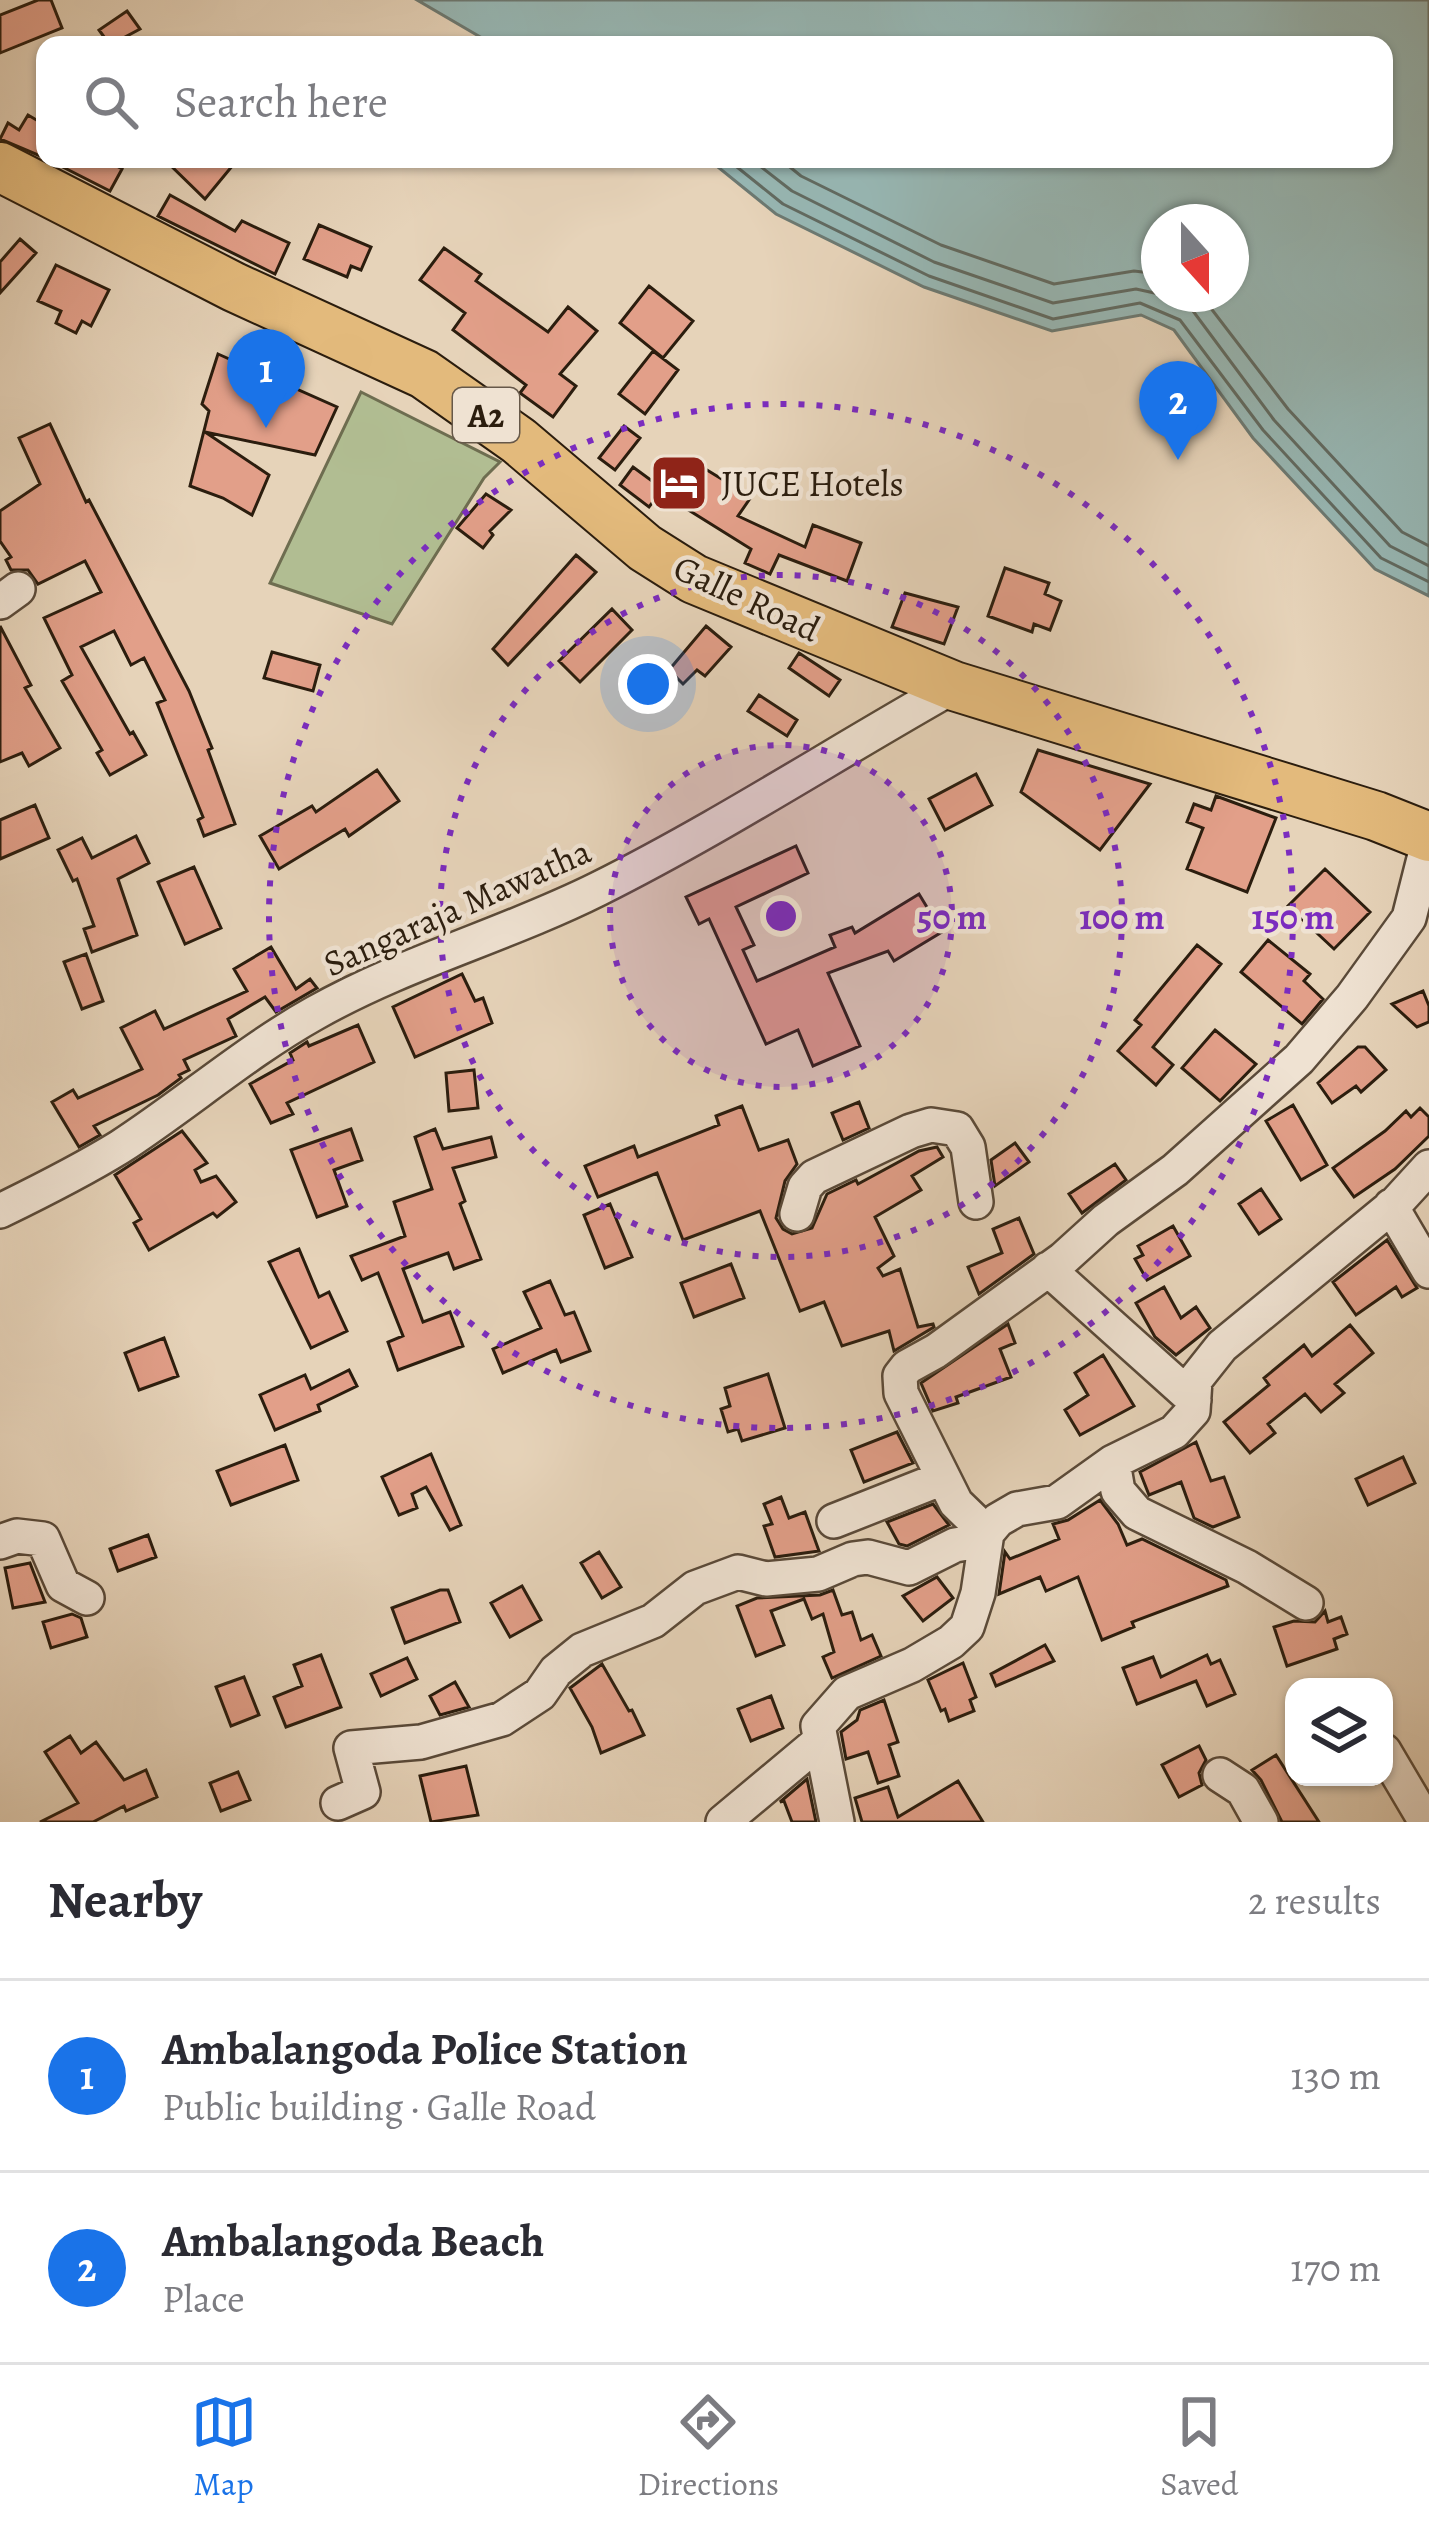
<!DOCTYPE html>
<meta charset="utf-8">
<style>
:root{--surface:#fff;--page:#f7f7f7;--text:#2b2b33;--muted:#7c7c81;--line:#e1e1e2;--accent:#1a73e8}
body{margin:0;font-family:Alegreya,serif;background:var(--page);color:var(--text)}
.controls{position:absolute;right:36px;bottom:36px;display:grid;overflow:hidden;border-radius:24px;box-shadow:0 3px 9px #0004}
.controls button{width:108px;height:108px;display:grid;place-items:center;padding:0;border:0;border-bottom:3px solid var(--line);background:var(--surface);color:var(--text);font:60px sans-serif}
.compass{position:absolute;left:1141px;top:204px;width:108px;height:108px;border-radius:50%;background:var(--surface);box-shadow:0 3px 9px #0004;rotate:159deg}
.you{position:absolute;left:648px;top:684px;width:42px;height:42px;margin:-30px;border:9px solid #fff;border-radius:50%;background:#1a73e8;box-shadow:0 0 0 18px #1a73e833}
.badge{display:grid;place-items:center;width:78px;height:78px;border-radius:50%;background:var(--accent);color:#fff;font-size:39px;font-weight:700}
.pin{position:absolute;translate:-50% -99px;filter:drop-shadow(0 3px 6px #0008)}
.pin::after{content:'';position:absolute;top:63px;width:42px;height:36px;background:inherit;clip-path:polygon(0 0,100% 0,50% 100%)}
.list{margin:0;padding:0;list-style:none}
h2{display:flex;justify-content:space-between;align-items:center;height:156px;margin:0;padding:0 48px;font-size:51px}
h2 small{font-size:39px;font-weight:400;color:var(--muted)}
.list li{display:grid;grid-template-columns:78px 1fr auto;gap:36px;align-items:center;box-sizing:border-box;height:192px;padding:0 48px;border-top:3px solid var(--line)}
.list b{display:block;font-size:45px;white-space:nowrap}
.list p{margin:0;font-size:39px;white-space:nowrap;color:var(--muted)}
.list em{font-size:39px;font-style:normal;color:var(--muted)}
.icon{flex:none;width:66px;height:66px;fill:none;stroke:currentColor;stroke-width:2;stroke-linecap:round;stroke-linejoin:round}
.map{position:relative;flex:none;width:1429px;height:1822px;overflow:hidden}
.search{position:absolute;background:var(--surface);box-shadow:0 3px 9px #0004;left:36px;right:36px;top:36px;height:132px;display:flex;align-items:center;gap:30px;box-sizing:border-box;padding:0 42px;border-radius:24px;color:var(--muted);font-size:45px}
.sheet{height:540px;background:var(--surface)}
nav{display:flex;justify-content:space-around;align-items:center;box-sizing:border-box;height:168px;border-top:3px solid var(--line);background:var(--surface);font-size:33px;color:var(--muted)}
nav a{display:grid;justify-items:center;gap:6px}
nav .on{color:var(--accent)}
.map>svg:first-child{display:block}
</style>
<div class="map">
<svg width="1429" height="1822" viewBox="0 0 1429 1822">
<rect width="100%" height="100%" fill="#e6d3b9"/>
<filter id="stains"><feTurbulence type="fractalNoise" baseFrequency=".00167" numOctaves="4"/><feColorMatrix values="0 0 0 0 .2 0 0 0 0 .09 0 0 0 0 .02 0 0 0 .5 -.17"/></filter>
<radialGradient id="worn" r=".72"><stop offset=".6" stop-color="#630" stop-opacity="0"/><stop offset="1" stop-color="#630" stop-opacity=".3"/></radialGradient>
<path fill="#b1bd92" stroke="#6e6d50" stroke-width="3" d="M 361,392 L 500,462 L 484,478 L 392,624 L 270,583 Z"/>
<path fill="#97b7b4" stroke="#6c7972" stroke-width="3" fill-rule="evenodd" d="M 417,0 L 1429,0 L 1429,596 L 1375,569 L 1253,438 L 1174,330 L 1141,315 L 1052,331 L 924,287 L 776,214 L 708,159 L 1384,159 L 1384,45 L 494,45 ZM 1159,222 L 1231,222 L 1231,294 L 1159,294 Z"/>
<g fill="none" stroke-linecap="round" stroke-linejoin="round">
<path stroke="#616a61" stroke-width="3" d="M 727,159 L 783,204 L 929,276 L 1053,319 L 1140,303 L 1180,320 L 1263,430 L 1381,558 L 1429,582
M 751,159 L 792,191 L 934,262 L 1053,303 L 1136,289 L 1159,294
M 780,159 L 801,176 L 941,245 L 1054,284 L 1134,271 L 1159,274
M 1159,294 L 1193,311 L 1274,420 L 1390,546 L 1429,566
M 1200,294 L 1288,409 L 1402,532 L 1429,546"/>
</g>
<path fill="#e29f89" stroke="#2b1d0e" stroke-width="3" d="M 38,0 L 51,0 L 62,28 L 0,53 L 0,15 Z
M 127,11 L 140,29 L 110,45 L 99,30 Z
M 28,115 L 45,125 L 45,158 L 0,139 L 8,123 L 19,130 Z
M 47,159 L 104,159 L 122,169 L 110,191 Z
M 164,159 L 238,159 L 205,199 Z
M 170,195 L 235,231 L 242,221 L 289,243 L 275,274 L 158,216 Z
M 319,225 L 371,247 L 361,270 L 351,266 L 347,277 L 304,259 Z
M 20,239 L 36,253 L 0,293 L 0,262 Z
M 444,248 L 481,274 L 476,281 L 548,332 L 568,307 L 597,331 L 560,374 L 576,386 L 553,417 L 520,393 L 526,385 L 453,330 L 465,313 L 420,280 Z
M 56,265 L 109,290 L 91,326 L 82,321 L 76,333 L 56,323 L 61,311 L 38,301 Z
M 649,286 L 693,321 L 663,358 L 620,323 Z
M 653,351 L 678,370 L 645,414 L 619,394 Z
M 218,354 L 337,407 L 315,455 L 205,432 L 269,475 L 252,515 L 223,498 L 190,486 L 209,411 L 202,404 Z
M 50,424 L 86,502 L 89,500 L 189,691 L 212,748 L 208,750 L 235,824 L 204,836 L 198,820 L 203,817 L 157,703 L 165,700 L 144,658 L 131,665 L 114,631 L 81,647 L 130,734 L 133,732 L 146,755 L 110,775 L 97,753 L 102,750 L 62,681 L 72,675 L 44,618 L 101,592 L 85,561 L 38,584 L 28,570 L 11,570 L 6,560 L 11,557 L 0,541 L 0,511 L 40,484 L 19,438 Z
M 624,426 L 640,438 L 615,470 L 599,458 Z
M 689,459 L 751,497 L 738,516 L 805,547 L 813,525 L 861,543 L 847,581 L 779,555 L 770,574 L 745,563 L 751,549 L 666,496 Z
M 633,467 L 663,489 L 649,507 L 620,485 Z
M 486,494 L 511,510 L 490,531 L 493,535 L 483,548 L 457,528 Z
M 576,555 L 596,572 L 508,665 L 493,649 Z
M 1005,568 L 1049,583 L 1045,594 L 1061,601 L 1050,630 L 1034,624 L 1032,632 L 988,616 Z
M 905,593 L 958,607 L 944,644 L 892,627 Z
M 612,609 L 632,630 L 580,682 L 559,661 Z
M 0,626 L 31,685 L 25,688 L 60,748 L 29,766 L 22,753 L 0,762 Z
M 706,626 L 731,647 L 705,676 L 697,670 L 683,684 L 669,670 Z
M 272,652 L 320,665 L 313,691 L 264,678 Z
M 799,653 L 840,680 L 829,696 L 789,668 Z
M 759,695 L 797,720 L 787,736 L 748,711 Z
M 1038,750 L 1150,784 L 1100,850 L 1021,792 Z
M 377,770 L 399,801 L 349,836 L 345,829 L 279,869 L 260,836 L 312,806 L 316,812 Z
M 976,774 L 992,805 L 945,830 L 929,799 Z
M 1216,796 L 1276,818 L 1247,892 L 1187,869 L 1203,828 L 1187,822 L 1194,804 L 1211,810 Z
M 35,805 L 49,838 L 0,859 L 0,820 Z
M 136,836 L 149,863 L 118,879 L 137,935 L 92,952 L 84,929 L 94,926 L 77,879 L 73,881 L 58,850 L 82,838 L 92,858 Z
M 796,846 L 808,873 L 736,907 L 754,945 L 743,950 L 757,981 L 835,947 L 830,935 L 852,927 L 855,933 L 919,894 L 942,932 L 894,961 L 888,951 L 828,973 L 860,1046 L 813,1066 L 798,1030 L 766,1044 L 709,919 L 699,924 L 686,897 Z
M 194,867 L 221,928 L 185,944 L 158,882 Z
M 1325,869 L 1370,912 L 1334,949 L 1288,906 Z
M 1268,940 L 1310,974 L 1304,981 L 1323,999 L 1302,1024 L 1241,972 Z
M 1197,945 L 1221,964 L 1153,1047 L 1173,1065 L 1156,1085 L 1118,1051 L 1141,1025 L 1135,1020 Z
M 271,947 L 296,989 L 310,979 L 317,988 L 276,1012 L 265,997 L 228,1019 L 236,1036 L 184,1060 L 189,1070 L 179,1075 L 181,1078 L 158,1095 L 94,1126 L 100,1135 L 79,1147 L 52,1102 L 73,1090 L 78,1098 L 142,1069 L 121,1028 L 155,1011 L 164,1029 L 247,991 L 234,969 Z
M 86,954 L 103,1001 L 82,1009 L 64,962 Z
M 462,974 L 475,1001 L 483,998 L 492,1023 L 415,1057 L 393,1007 Z
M 1423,991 L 1429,1006 L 1429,1022 L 1417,1027 L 1392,1004 Z
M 358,1025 L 374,1062 L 287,1103 L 293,1114 L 271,1123 L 250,1084 L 293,1060 L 290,1053 L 307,1042 L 309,1046 Z
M 1215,1030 L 1256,1064 L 1220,1101 L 1182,1068 Z
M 1358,1047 L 1365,1047 L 1386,1070 L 1361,1092 L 1356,1086 L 1332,1103 L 1318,1083 Z
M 474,1070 L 478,1108 L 449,1111 L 446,1073 Z
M 859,1102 L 869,1128 L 843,1140 L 832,1113 Z
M 1293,1105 L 1327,1165 L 1301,1180 L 1266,1121 Z
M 742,1106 L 759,1150 L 788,1140 L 797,1164 L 785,1181 L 776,1218 L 783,1229 L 792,1234 L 812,1228 L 827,1194 L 856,1180 L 858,1184 L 919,1151 L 937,1147 L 943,1157 L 912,1176 L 921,1190 L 875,1217 L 894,1256 L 878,1268 L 883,1276 L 900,1269 L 918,1327 L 933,1324 L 934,1327 L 894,1351 L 889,1331 L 842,1346 L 824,1302 L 800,1311 L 760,1211 L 683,1240 L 657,1173 L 598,1197 L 585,1166 L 634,1146 L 638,1157 L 719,1125 L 716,1116 Z
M 1420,1108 L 1429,1117 L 1429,1136 L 1395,1169 L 1354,1197 L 1333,1168 L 1385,1131 L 1406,1111 L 1411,1117 Z
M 351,1129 L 362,1160 L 334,1170 L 347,1206 L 317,1217 L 291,1150 Z
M 435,1129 L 443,1149 L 491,1137 L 496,1157 L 453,1168 L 465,1201 L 460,1204 L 481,1259 L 454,1269 L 448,1253 L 403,1269 L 423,1322 L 450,1312 L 463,1346 L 398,1370 L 388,1342 L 403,1336 L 378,1273 L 362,1280 L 351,1256 L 405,1236 L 394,1202 L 432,1189 L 415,1137 Z
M 182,1131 L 207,1163 L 195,1170 L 201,1182 L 216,1176 L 236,1202 L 217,1217 L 213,1213 L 149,1250 L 134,1223 L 141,1219 L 115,1175 Z
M 1015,1143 L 1029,1162 L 995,1186 L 991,1160 Z
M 1115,1164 L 1126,1180 L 1082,1213 L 1069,1194 Z
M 1261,1189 L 1281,1219 L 1259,1234 L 1239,1204 Z
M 610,1204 L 632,1257 L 605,1268 L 584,1215 Z
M 1019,1218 L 1034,1254 L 979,1294 L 968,1267 L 1002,1253 L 993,1229 Z
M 1173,1226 L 1190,1256 L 1147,1280 L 1135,1259 L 1143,1255 L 1138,1246 Z
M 1387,1240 L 1417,1288 L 1402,1297 L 1396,1287 L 1356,1315 L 1333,1282 Z
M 299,1249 L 319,1297 L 329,1292 L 347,1331 L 311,1348 L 269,1262 Z
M 731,1264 L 744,1298 L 694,1317 L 681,1283 Z
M 550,1281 L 565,1315 L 574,1312 L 590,1351 L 561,1362 L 556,1350 L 503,1373 L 493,1349 L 541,1328 L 524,1292 Z
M 1164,1287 L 1181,1318 L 1196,1307 L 1210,1328 L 1176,1355 L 1155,1337 L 1136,1303 Z
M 1008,1324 L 1015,1343 L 1000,1349 L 1011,1377 L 956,1397 L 958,1403 L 933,1411 L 921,1383 Z
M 1350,1325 L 1373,1353 L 1335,1384 L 1344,1393 L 1321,1412 L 1305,1394 L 1268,1424 L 1275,1433 L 1250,1453 L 1224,1422 L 1269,1385 L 1264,1378 L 1304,1345 L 1312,1356 Z
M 164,1338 L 178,1376 L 139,1390 L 125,1353 Z
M 1103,1355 L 1134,1406 L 1080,1435 L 1065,1410 L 1088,1395 L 1075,1373 Z
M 349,1370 L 357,1386 L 318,1405 L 320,1411 L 275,1430 L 260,1395 L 305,1375 L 311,1389 Z
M 768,1374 L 785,1428 L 742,1441 L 738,1429 L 728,1432 L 721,1409 L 730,1406 L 725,1388 Z
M 897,1432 L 913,1463 L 864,1482 L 851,1450 Z
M 1196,1442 L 1211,1481 L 1224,1477 L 1239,1517 L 1213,1527 L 1194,1518 L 1181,1482 L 1149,1495 L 1140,1472 Z
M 285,1445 L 298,1480 L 231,1505 L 217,1471 Z
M 431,1454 L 461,1525 L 450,1530 L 426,1487 L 412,1494 L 417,1508 L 399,1515 L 382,1477 Z
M 1403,1457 L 1415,1483 L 1368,1505 L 1356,1479 Z
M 781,1497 L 789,1518 L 805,1512 L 819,1551 L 775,1557 L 764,1526 L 772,1524 L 764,1504 Z
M 1100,1500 L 1118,1524 L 1127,1545 L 1142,1539 L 1226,1580 L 1228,1586 L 1132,1622 L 1134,1627 L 1102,1640 L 1078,1577 L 1046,1591 L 1040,1577 L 999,1594 L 1005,1552 L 1010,1559 L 1059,1539 L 1053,1524 L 1068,1520 Z
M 933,1504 L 949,1525 L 907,1546 L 899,1544 L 887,1522 Z
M 148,1535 L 156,1557 L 118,1571 L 110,1549 Z
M 599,1552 L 621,1587 L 602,1598 L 581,1563 Z
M 30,1563 L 45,1602 L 13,1608 L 5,1568 Z
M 937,1577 L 953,1598 L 923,1621 L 903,1596 Z
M 522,1586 L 541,1620 L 510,1637 L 491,1603 Z
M 440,1590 L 448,1590 L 460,1622 L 405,1643 L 392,1608 Z
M 833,1590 L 842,1615 L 852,1612 L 861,1640 L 872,1635 L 881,1656 L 832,1678 L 823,1657 L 834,1652 L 823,1614 L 812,1619 L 804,1599 L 771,1611 L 784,1645 L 756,1656 L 737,1606 L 757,1598 L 820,1595 Z
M 1325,1611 L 1328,1622 L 1341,1617 L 1347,1634 L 1334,1639 L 1337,1649 L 1287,1666 L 1274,1627 L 1294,1621 L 1315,1622 Z
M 72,1614 L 81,1618 L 87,1637 L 51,1648 L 43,1622 Z
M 1045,1645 L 1054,1661 L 996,1686 L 991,1674 Z
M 321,1655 L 341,1707 L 286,1727 L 274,1697 L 302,1686 L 294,1665 Z
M 1207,1655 L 1211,1664 L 1220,1660 L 1235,1694 L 1207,1706 L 1196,1681 L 1137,1704 L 1123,1668 L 1153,1657 L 1161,1677 Z
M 407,1658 L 417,1679 L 381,1696 L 371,1674 Z
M 963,1663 L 976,1697 L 970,1700 L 974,1711 L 949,1721 L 945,1709 L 941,1711 L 928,1680 Z
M 602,1664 L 629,1711 L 632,1710 L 644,1735 L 601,1753 L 592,1727 L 570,1688 Z
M 244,1677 L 259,1715 L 231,1726 L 216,1687 Z
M 455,1682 L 469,1707 L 440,1715 L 430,1696 Z
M 771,1696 L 783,1728 L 751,1741 L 738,1709 Z
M 884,1700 L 898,1742 L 889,1745 L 899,1776 L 878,1783 L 868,1752 L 846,1759 L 841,1732 L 857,1720 L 860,1710 Z
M 70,1736 L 81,1753 L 96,1742 L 124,1780 L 146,1770 L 157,1797 L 126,1811 L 124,1806 L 93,1822 L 40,1822 L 78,1803 L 45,1752 Z
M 1199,1746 L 1206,1760 L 1199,1773 L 1202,1785 L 1179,1797 L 1162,1765 Z
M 1276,1755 L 1319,1822 L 1282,1822 L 1261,1780 L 1252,1770 Z
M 466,1766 L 478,1815 L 431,1822 L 420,1776 Z
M 238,1772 L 250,1800 L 221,1811 L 210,1783 Z
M 807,1779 L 816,1822 L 792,1822 L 784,1801 L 780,1802 Z
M 958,1781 L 983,1822 L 862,1822 L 855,1798 L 888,1787 L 898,1817 Z"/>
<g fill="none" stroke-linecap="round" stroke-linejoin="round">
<defs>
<path id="minor" d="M 0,602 L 18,589
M 1391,1206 L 1429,1271
M 0,1211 C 41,1191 81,1171 120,1147 C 186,1104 247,1051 315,1013 C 405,962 506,935 598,889 C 720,828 835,753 954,686
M 797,1214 L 805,1187 L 814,1177 L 911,1131 L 931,1125 L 957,1129 L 968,1147 L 976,1202
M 1048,1269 L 1194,1400
M 1113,1462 L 1118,1491 L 1137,1513 L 1247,1567 L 1306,1603
M 834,1521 L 943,1478
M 987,1533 L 956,1503 L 901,1393 L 900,1376 L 907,1367 L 936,1351 L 1063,1259 L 1106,1220 L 1175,1170 L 1299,1059 L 1352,997 L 1409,918 L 1429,839
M 0,1542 L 17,1536 L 43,1539 L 63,1585 L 87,1598
M 1384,1751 L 1426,1822
M 1220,1775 L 1243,1790 L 1261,1822
M 338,1803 L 363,1792 L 351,1748 L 421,1742 L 502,1719 L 540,1694 L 556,1671 L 582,1650 L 653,1621 L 695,1588 L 738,1572 L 766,1579 L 818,1574 L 853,1559 L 868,1557 L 909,1568 L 955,1545 L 973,1542 L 984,1551
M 723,1822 L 820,1741
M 837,1822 L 818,1726 L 847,1693 L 912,1665 L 951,1642 L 967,1627 L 978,1593 L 987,1533 L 998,1520 L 1017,1509 L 1057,1502 L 1113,1462 L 1174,1432 L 1193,1411 L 1195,1380 L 1222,1346 L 1396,1203 L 1429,1167"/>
<path id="highway" d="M 0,167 L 234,287 L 424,374 L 519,441 L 645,548 L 694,579 L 954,686 L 1376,816 L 1429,837"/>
</defs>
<use href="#minor" stroke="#5a4a39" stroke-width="38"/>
<use href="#highway" stroke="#2b1d0e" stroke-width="52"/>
<use href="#minor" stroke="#efe2d2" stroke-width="33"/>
<use href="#highway" stroke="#e3ba7c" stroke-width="48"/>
</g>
<circle cx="781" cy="916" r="171" fill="#7b2cbf" fill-opacity=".12"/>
<g fill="none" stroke="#7b2cbf" stroke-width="6" stroke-dasharray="6 12">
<circle cx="781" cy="916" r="171"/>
<circle cx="781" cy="916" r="341"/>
<circle cx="781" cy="916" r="512"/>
</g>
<defs>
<symbol id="hotel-square" viewBox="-11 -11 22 22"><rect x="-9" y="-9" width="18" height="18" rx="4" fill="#8f2418" stroke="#efe2d2"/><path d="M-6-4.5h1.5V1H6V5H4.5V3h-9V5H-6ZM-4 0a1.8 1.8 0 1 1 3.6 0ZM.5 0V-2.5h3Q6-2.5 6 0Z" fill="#fff"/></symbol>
</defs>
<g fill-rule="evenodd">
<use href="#hotel-square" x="646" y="450" width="66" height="66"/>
</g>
<g text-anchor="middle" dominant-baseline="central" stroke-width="9" stroke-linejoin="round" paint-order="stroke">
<rect fill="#efe2d2" stroke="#665849" stroke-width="3" x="453" y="388" width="66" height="54" rx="9"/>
<g font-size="33" font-weight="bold" fill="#2b1d0e">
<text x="486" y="415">A2</text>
</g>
<g font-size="36" fill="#2b1d0e" stroke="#efe2d2" text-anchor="start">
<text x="721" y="483">JUCE Hotels</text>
</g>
<g font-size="36" fill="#2b1d0e" stroke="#efe2d2">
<text transform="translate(747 598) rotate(25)">Galle Road</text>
<text transform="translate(457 907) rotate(-24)">Sangaraja Mawatha</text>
</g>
</g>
<circle cx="781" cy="916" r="18" fill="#7b2cbf" stroke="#efe2d2" stroke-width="6"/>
<g font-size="36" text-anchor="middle" font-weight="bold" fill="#7b2cbf" stroke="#efe2d2" stroke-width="9" stroke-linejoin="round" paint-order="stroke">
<text x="952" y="929">50 m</text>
<text x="1122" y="929">100 m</text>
<text x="1293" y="929">150 m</text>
</g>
<rect width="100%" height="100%" filter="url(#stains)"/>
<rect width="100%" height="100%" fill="url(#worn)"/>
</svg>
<div class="controls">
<button><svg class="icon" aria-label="layers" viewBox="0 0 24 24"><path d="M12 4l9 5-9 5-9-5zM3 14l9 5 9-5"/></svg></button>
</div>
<svg class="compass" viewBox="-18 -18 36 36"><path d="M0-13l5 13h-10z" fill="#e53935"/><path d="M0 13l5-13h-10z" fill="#7c7c81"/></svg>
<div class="you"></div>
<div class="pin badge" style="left:266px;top:428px">1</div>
<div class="pin badge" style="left:1178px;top:460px">2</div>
<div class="search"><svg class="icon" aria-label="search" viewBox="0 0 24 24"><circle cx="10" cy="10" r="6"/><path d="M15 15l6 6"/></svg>Search here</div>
</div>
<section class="sheet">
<h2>Nearby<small>2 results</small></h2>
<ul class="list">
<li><span class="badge">1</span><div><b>Ambalangoda Police Station</b><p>Public building · Galle Road</p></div><em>130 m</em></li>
<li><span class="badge">2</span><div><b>Ambalangoda Beach</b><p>Place</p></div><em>170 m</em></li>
</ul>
</section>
<nav>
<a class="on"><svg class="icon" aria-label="map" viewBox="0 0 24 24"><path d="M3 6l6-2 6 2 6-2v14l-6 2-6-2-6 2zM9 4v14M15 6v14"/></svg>Map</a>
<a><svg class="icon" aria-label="directions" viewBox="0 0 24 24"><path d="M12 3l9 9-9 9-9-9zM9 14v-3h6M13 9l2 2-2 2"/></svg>Directions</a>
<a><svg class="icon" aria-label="saved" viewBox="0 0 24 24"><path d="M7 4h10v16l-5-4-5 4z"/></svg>Saved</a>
</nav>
